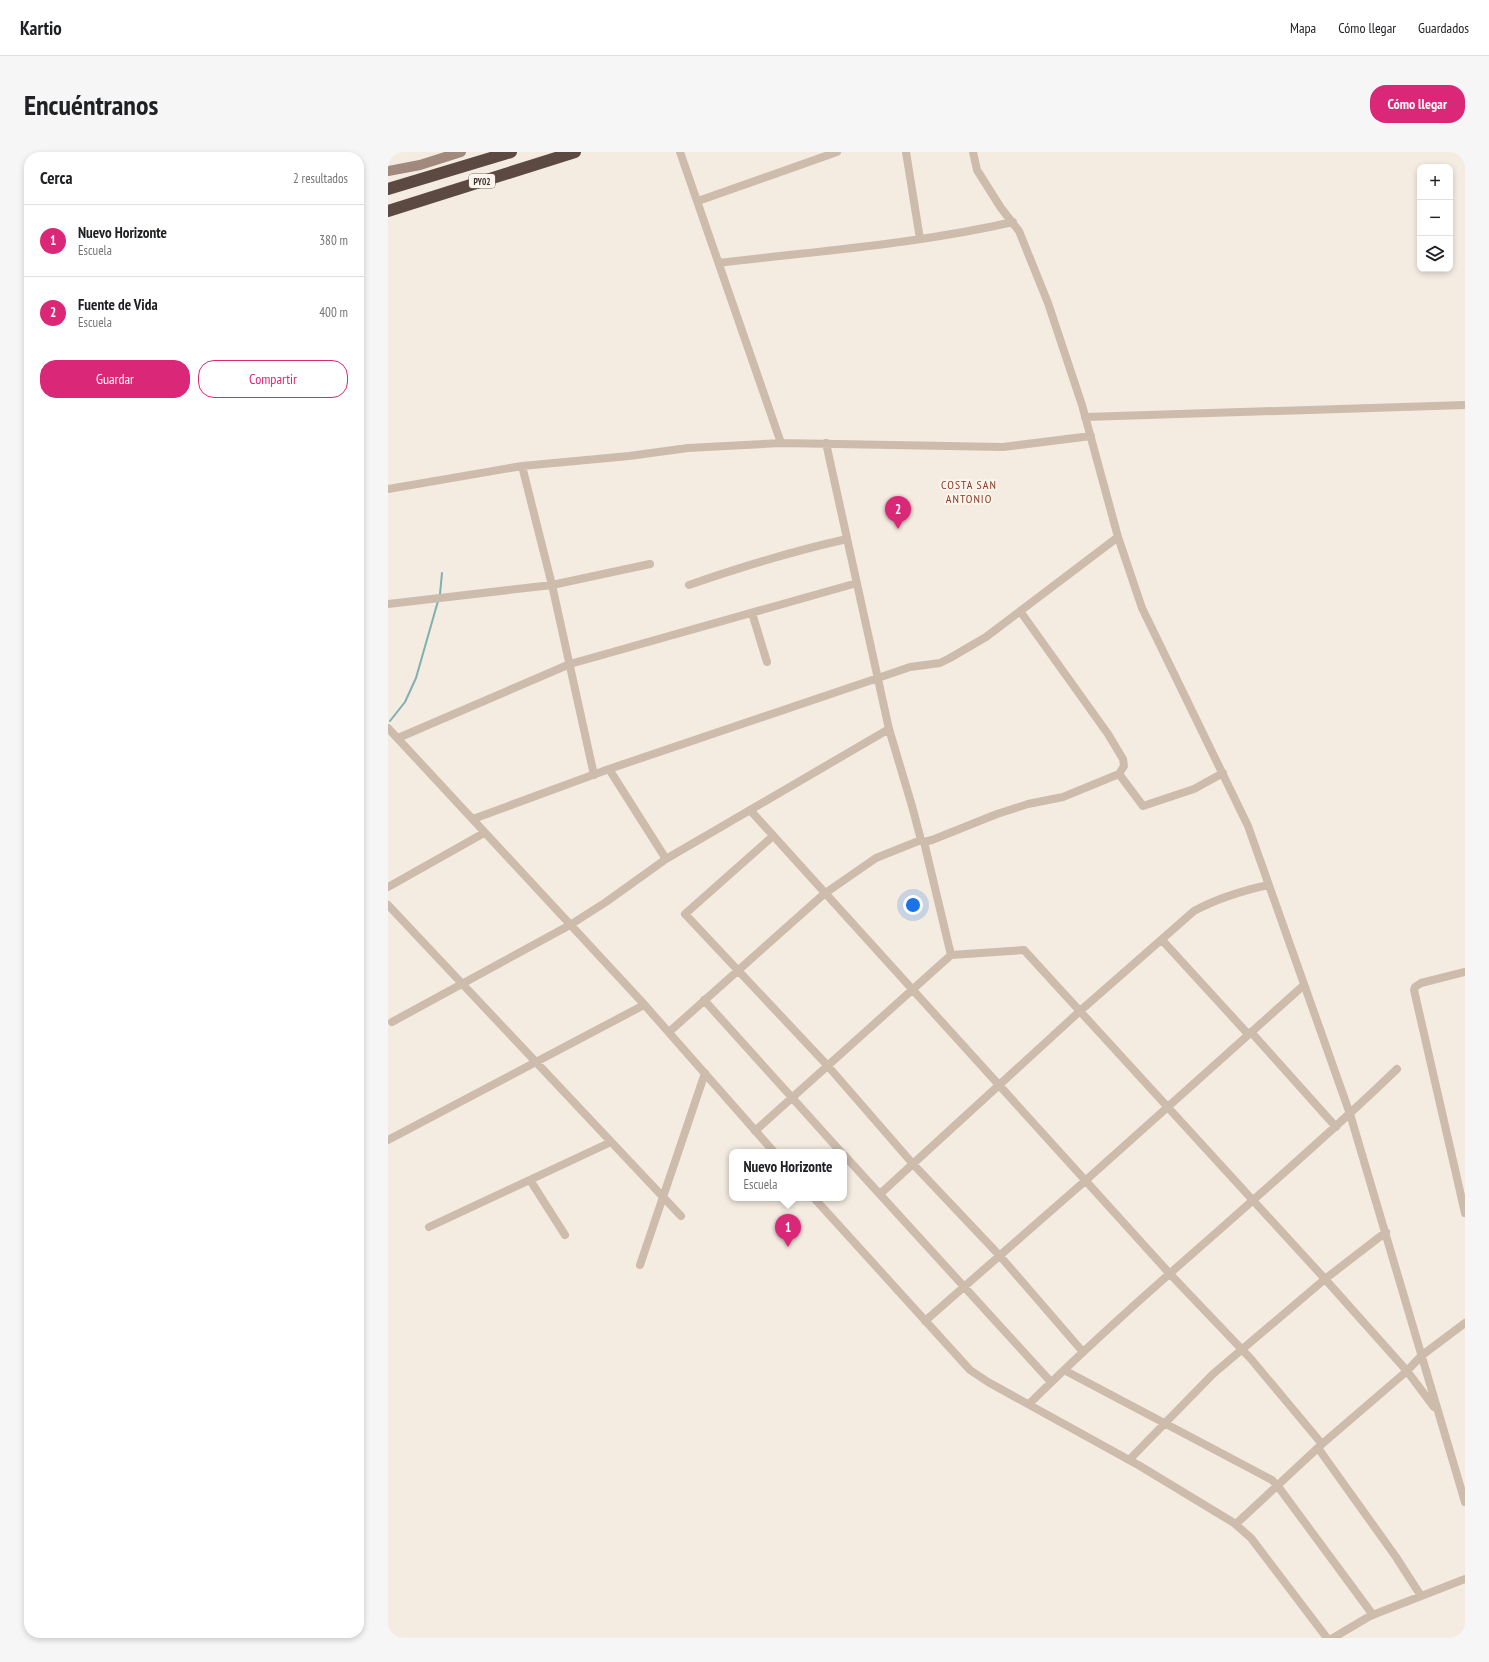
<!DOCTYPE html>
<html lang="es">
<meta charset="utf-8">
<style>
:root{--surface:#fff;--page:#f6f6f6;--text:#202124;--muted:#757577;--line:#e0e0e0;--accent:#db2777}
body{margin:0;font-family:"PT Sans Narrow",sans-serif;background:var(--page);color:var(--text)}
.controls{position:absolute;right:12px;top:12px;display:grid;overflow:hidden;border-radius:8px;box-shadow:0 2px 6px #0003}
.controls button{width:36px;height:36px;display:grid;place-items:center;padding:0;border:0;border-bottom:1px solid var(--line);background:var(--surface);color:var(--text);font:20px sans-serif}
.you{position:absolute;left:525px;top:753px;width:14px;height:14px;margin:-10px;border:3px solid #fff;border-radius:50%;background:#1a73e8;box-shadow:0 0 0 6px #1a73e833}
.badge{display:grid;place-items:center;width:26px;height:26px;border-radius:50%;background:var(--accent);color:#fff;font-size:13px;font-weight:700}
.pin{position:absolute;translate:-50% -33px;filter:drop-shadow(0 1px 2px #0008)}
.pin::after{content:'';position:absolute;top:21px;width:14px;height:12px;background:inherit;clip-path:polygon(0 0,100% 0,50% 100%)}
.popup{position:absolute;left:341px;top:997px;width:118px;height:52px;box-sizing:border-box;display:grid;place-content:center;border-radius:8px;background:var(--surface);filter:drop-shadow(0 1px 3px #0005);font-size:13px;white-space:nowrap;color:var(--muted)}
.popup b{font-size:15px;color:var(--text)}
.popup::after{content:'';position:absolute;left:50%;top:100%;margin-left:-8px;border:8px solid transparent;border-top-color:var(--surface)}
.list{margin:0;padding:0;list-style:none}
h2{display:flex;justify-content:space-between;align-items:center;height:52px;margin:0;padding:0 16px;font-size:17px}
h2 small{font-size:13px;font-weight:400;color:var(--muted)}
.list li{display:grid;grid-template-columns:26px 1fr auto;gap:12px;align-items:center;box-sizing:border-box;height:72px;padding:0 16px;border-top:1px solid var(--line)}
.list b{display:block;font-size:15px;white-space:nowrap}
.list p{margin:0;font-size:13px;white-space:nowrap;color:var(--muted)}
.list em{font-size:13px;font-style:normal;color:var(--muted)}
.actions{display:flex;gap:8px;padding:12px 16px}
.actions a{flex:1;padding:9px 0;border:1px solid var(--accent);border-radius:16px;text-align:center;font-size:14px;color:var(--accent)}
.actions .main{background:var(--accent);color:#fff}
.icon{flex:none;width:22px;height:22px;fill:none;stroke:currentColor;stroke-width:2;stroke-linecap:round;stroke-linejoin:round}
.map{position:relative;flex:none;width:1077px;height:1486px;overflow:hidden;border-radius:16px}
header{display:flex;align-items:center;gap:24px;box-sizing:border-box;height:56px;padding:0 20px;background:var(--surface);border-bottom:1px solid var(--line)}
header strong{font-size:19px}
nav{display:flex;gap:22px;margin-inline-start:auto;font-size:14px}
.intro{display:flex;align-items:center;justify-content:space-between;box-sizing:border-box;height:96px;padding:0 24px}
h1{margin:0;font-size:28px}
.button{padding:10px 18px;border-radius:16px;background:var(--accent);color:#fff;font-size:14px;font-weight:700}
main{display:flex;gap:24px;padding:0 24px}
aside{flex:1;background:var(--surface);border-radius:16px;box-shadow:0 2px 6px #0003}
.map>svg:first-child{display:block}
</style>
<header>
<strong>Kartio</strong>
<nav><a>Mapa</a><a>Cómo llegar</a><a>Guardados</a></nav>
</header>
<div class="intro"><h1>Encuéntranos</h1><a class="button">Cómo llegar</a></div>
<main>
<aside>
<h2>Cerca<small>2 resultados</small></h2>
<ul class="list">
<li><span class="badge">1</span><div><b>Nuevo Horizonte</b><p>Escuela</p></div><em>380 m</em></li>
<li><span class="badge">2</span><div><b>Fuente de Vida</b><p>Escuela</p></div><em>400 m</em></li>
</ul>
<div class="actions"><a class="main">Guardar</a><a>Compartir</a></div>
</aside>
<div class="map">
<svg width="1077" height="1486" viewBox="0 0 1077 1486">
<rect width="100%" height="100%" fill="#f4ebe1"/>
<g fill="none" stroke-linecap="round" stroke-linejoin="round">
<path stroke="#7fb0b2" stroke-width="2" d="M 52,442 L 54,421
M 2,569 L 17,550 L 28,526 L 50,449"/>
<path stroke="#cdbbac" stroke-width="8" d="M 292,0 L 393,291
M 518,0 L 532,87
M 585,0 L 589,18 L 613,56 L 631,79 L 660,151 L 694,253 L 730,385 L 754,456 L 860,674 L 962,962 L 1077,1350
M 310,49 L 449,0
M 331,111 C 429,99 529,92 625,70
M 697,265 L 1077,253
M 438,291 L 501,577 L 524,654 L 533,688 L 536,690 L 544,688 L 609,662 L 640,652 L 675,645 L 731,622 L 755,654 L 806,637 L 835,621
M 134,314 L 164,433 L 206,623
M 0,337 L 134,314 L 241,304 L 300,296 L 393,291 L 615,295 L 703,284
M 301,433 C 353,415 405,399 459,387
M 0,452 L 164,433 L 262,412
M 632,459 L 720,582 L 735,607 L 736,614 L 731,622
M 364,461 L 379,510
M 0,576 L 254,850 L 386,1000
M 10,586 L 182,512 L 469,431
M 221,617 L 278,707 L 501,577
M 362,658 L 782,1122 L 863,1207 L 934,1292
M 85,667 L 221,617 L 490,526 L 522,515 L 552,511 L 562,506 L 598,485 L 730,385
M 385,684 L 297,762 L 439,913 L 525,1012 L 612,1104 L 695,1200
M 536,690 L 563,803
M 0,735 L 96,681
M 0,753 L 293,1064
M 774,788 L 860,882
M 1077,820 L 1033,831 L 1027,835 L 1026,838 L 1077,1061
M 316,848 L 453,1000
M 4,870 L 182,773 L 218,750 L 278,707
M 281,880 L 436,742 L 488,706 L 533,688
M 863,880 L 948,975
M 367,979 L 563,803 L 636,798 L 937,1127 L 1019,1219 L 1046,1255
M 0,988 L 256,853
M 456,1003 L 663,1230
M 142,1028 L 177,1083
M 492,1042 L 692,859 L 806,759 C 830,746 853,739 880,733
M 426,1046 L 582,1218 L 600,1230 L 752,1314 L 846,1371 L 863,1386 L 939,1486
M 41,1075 L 223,990
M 252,1113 L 317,921
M 537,1169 L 697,1029 L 916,833
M 676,1218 L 884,1328 L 889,1333 L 985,1463
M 641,1252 C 759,1135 890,1032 1009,917
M 930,1296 L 1008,1405 L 1033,1444
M 741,1308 L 825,1222 L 937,1127 L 998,1080
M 848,1372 L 934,1292 L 1019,1219 L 1033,1204 L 1077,1171
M 945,1486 L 982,1464 L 1077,1427"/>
<path stroke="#a18a7d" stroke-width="10" d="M 0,19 L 32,13 L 73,0"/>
<path stroke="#5c4a42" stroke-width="12" d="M 0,37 L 123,0
M 0,59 L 187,0"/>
</g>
<g text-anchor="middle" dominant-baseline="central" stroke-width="4" stroke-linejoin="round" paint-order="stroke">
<rect fill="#fbf5ee" stroke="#756b66" stroke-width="1" x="81" y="22" width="26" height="14" rx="3"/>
<g font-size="9" font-weight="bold" fill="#3b302b">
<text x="94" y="29">PY02</text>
</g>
<g font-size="12" letter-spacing="1" fill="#8c3b22" stroke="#fbf5ee">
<text x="581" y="332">COSTA SAN<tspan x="581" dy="14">ANTONIO</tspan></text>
</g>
</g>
</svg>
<div class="controls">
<button>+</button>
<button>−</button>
<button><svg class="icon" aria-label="layers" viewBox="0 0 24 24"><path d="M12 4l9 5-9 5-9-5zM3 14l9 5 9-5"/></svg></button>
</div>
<div class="you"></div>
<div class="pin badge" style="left:400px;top:1095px">1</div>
<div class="popup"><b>Nuevo Horizonte</b>Escuela</div>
<div class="pin badge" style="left:510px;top:377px">2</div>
</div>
</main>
